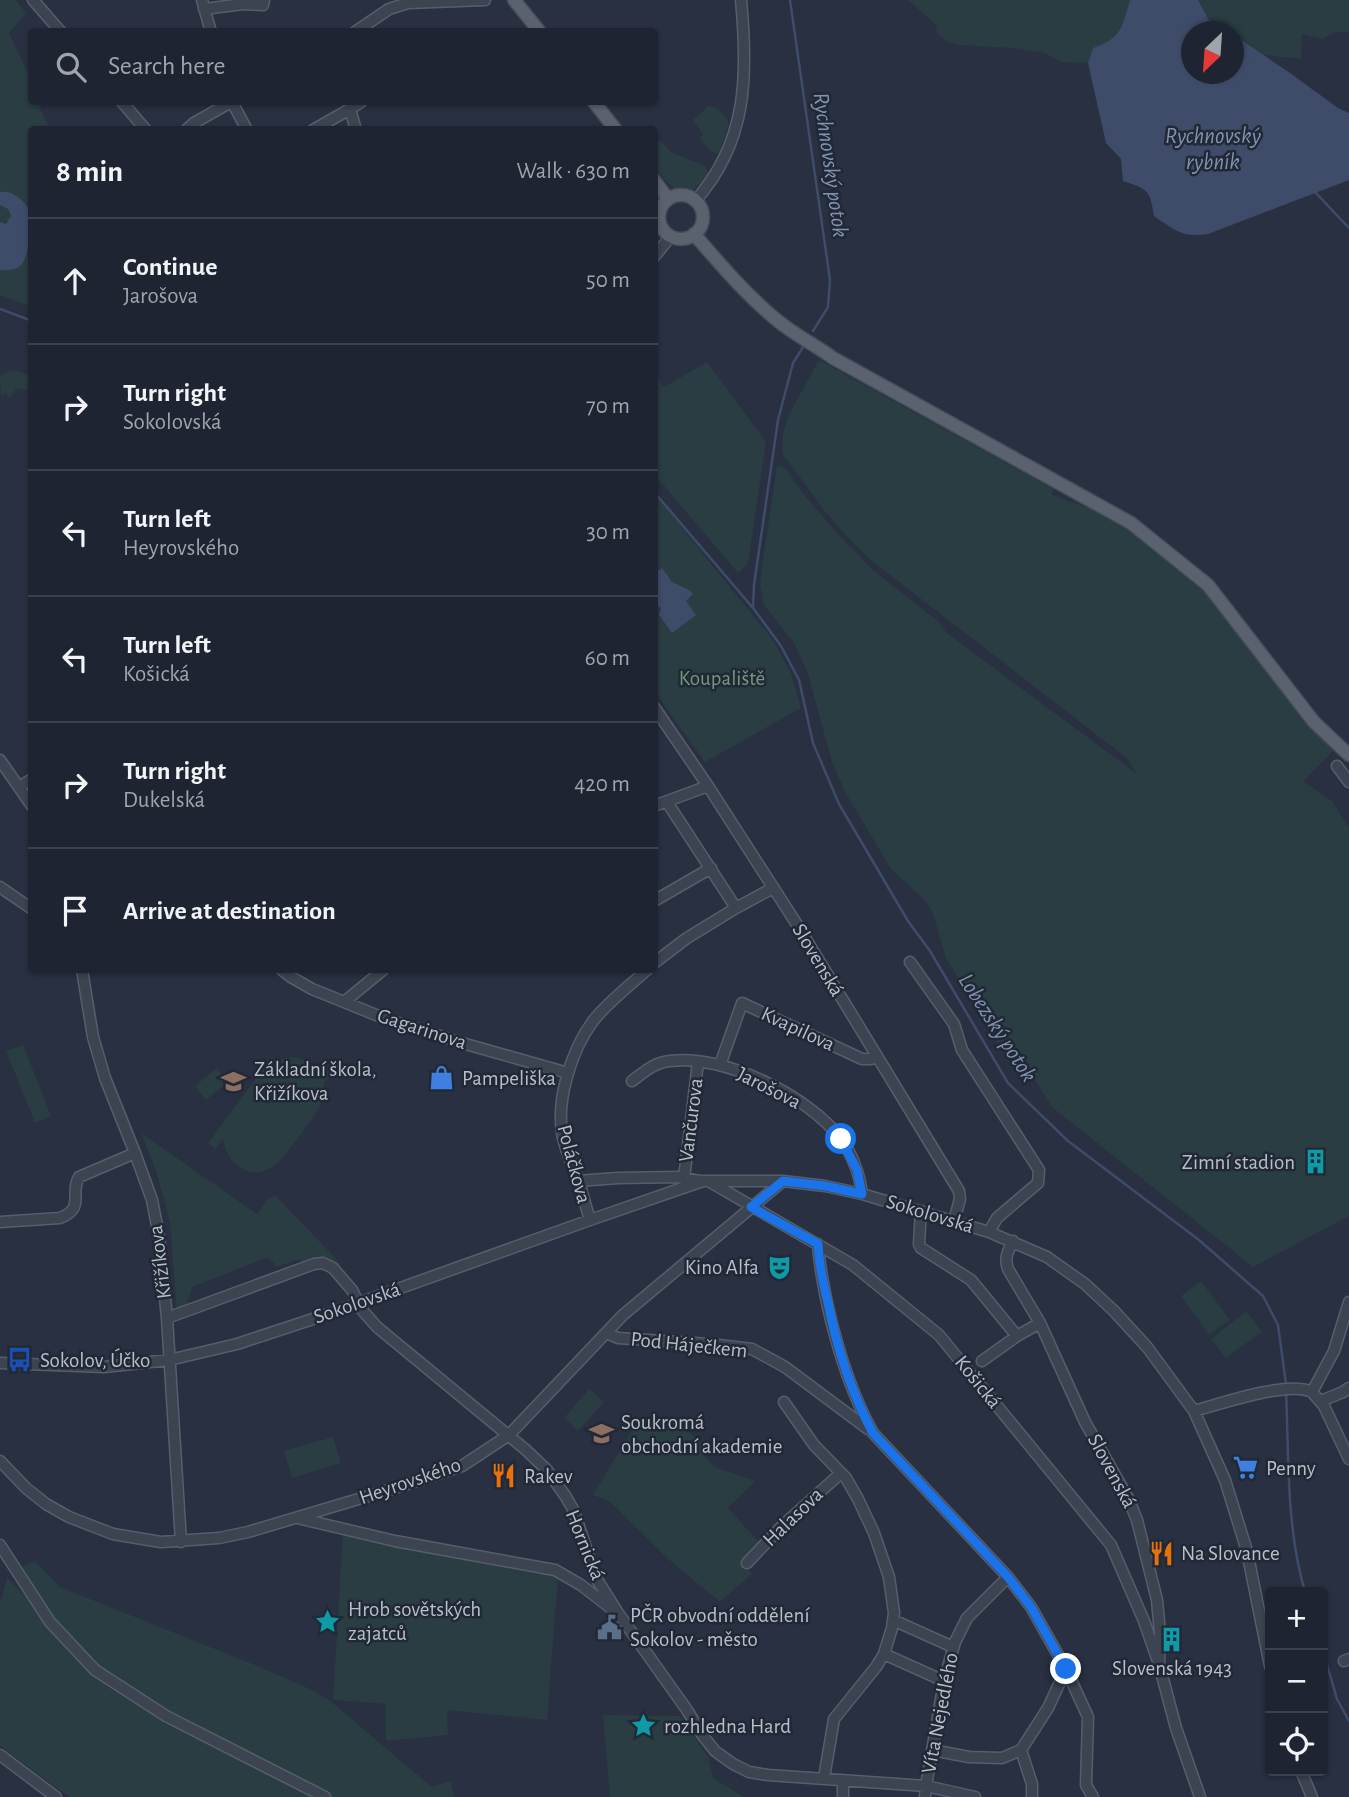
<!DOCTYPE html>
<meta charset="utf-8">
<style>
:root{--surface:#1e2431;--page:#262c39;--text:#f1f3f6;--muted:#a1a4ab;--line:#3c414d}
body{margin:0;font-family:"Alegreya Sans",sans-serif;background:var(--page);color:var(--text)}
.controls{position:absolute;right:21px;bottom:21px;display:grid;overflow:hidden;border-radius:7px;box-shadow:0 2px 5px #0004}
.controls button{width:63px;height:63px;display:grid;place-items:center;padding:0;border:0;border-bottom:2px solid var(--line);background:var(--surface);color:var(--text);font:35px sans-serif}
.compass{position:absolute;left:1181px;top:21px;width:63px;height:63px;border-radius:50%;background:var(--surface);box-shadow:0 2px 5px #0004;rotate:205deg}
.stop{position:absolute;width:21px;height:21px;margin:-16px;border:5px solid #1a73e8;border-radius:50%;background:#fff}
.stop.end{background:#1a73e8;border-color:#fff;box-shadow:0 2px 7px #0008}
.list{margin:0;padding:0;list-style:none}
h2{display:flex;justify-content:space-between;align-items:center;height:91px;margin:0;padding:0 28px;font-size:30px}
h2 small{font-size:23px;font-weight:400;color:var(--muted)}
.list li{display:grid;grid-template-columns:46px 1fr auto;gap:21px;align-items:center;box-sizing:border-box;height:126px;padding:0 28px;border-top:2px solid var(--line)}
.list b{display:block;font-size:26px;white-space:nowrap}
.list p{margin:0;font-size:23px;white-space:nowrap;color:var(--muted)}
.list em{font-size:23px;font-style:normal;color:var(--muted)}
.icon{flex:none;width:38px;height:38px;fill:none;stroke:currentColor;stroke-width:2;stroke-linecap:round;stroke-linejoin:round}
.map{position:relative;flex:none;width:1349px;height:1797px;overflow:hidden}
.search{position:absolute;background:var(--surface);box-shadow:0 2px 5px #0004;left:28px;top:28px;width:630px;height:77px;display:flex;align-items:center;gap:18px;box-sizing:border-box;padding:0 24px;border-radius:7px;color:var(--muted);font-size:26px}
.panel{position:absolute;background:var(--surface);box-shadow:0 2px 5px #0004;left:28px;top:126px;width:630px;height:847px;border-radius:7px}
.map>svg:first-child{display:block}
</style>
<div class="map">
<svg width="1349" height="1797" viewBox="0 0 1349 1797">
<rect width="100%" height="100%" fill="#283041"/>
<path fill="#2a3d42" d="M 0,0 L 16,0 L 26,13 L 9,33 L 27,71 L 31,76 L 32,102 L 45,102 L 39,107 L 50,129 L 32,130 L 31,305 L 24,304 L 0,295 Z
M 908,0 L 1130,0 C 1122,27 1122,38 1093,48 L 1088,63 L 1061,62 L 1045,53 L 1012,48 L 958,45 L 947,42 L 937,33 L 936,25 Z
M 1198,0 L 1349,0 L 1349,32 C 1339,30 1331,33 1323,39 L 1302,34 L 1301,59 L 1264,55 L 1234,37 L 1234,32 C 1214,31 1206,16 1198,0 Z
M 708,106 C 717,106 727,116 729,124 L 718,154 C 709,152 705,145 700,138 L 703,134 L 693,120 Z
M 655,140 L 661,141 L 671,152 L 704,166 L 710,174 C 704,179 698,187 692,190 C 676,197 663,178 655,168 Z
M 819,360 L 1053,489 L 1052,495 L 1131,523 L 1208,585 L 1262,655 L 1333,751 L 1303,781 L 1332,801 L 1349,828 L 1349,1216 L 1253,1267 L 1052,1107 L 1024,1063 L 1014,1069 L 946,958 L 933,913 L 925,900 L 891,869 L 845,792 L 832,762 L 808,674 L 794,643 L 764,605 L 760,585 L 761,572 L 777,466 L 785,468 L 803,493 L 836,532 L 874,571 L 939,622 L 947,633 L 1137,774 L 1128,759 L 872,561 L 853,543 L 823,509 L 782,453 L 783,434 L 788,416 Z
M 707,362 L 766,442 L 748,564 L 738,573 L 655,475 L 655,375 L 664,387 Z
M 11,370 C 21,372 32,373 31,384 L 26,390 L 17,388 L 10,398 L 4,393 L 1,397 L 0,376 Z
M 658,498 L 773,640 L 791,673 L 801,708 L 705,762 L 655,692 L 654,500 Z
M 23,1045 L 51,1116 L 35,1123 L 6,1051 Z
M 272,1057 L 277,1061 C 296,1053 312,1059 322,1076 L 331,1069 L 334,1073 L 324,1082 C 325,1089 325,1096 321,1103 C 316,1115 284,1159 274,1166 C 250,1183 225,1163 223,1138 L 215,1149 L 208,1143 Z
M 217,1068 L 228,1082 L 206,1100 L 195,1086 Z
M 141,1133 L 257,1214 L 268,1199 L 275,1195 L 342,1265 L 329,1263 L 305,1265 L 300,1259 L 277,1267 L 268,1257 L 192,1287 L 185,1310 L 177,1312 L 170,1222 L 156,1171 Z
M 1201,1281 L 1230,1320 L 1209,1335 L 1181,1296 Z
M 1246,1311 L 1262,1332 L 1226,1358 L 1211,1339 Z
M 589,1389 L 604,1402 L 578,1431 L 564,1418 Z
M 657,1420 L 677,1425 L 700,1440 L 705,1457 L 715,1467 L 755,1481 L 728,1508 L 761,1544 L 741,1560 L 752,1574 L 720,1602 L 668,1559 L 609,1501 L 593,1495 L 634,1427 Z
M 333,1437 L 341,1463 L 292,1478 L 284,1451 Z
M 343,1532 L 558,1576 L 547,1720 L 447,1710 L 448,1735 L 386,1741 L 385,1704 L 333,1700 Z
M 34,1561 L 60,1587 L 255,1665 L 308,1688 L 329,1700 L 432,1787 L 451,1781 L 454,1797 L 69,1797 L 0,1746 L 0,1601 L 1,1601 L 7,1577 L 46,1618 L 16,1570 Z
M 603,1715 L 680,1716 L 708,1757 L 713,1778 L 744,1797 L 610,1797 Z"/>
<path fill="#3f4c69" d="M 1130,0 L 1198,0 L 1210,22 L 1228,31 L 1192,32 L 1192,74 L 1234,74 L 1234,35 L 1290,73 L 1338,108 L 1349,113 L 1349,180 L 1208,234 C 1182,238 1174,230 1154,216 C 1150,190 1148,189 1123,181 L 1121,159 L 1106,143 L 1088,63 L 1093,48 C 1122,38 1122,27 1130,0 Z
M 0,192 C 9,191 13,193 20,199 C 31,208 34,220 32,234 C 30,241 29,238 28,245 C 26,263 21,272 0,270 L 0,222 L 6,224 L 11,216 L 8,209 L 0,205 Z
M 662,568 L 672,582 L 689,590 L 693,594 L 686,601 L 696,615 L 672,633 L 659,615 L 661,608 L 655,604 L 655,573 Z"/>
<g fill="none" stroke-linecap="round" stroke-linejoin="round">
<path stroke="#3f4c69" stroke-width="2.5" d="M 790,0 L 830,280 L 828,307 L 813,331
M 1314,191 L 1349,228
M 0,309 L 32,321
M 654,492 L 753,608 L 781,646 L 799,680 L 813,743 L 839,804 L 908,921 L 930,951 L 1008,1083 L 1068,1141 L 1199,1240 L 1263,1296 L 1278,1325 L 1286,1384
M 753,607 L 754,585 L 778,420 L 793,363 L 803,347
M 1286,1391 C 1289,1458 1286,1527 1305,1592
M 1323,1651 L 1337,1699 L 1349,1721"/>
<defs>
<path id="minor" d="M 33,0 L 61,32
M 202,0 L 211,32
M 243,4 L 263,5 L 264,0
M 204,9 L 243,4 L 243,0
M 355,32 L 389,9 L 408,3 L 485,0
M 122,102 L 146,130
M 232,102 L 247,130
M 186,130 L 194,123 L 231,102
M 313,130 L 350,109
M 356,130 L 350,109 L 361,102
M 695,201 C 748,142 748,74 741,0
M 654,257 L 671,236
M 654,707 L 708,786 L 796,923 L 959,1191 L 960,1199 L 954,1221
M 0,760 L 32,806
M 1337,766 L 1349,782
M 19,787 L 32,779
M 667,802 L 736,908
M 654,806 L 708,786
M 0,887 L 32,909
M 654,901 L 711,868
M 910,962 L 954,1024 L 962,1050 L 1039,1170 L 1038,1183 L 997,1218 L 989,1232
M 654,963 L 687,938 L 736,908 L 773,888
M 82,970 L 93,1037 L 105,1078 L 135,1153 L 152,1200 L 159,1236 L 167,1318 L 181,1542
M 282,970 L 291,977 L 312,989 L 386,1019 L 462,1043 L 568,1073
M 344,1002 L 383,970
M 720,1065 L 742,1003 L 862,1059 L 871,1059 L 877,1057
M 632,1081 C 644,1072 655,1062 670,1061 C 724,1054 809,1096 841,1139 C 852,1154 860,1175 862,1194
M 684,1178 L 698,1062
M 578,1181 L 618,1178 L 677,1177 L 700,1181
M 710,1182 L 853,1265 L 939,1335 L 1111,1545 L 1144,1621 L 1159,1664
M 921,1211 L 919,1244 L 921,1248 L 971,1280 L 1017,1336
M 590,1220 C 586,1207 582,1192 578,1179 C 573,1166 566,1152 563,1138 C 555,1102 571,1051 593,1021 C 607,1003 630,985 647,970
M 0,1222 L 60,1218 C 86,1208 69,1193 79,1177 L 135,1153
M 1013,1241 C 1008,1251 1004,1258 1008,1269 L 1040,1323 L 1085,1422 L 1128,1498 L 1137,1520 L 1157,1600 L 1160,1633 L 1159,1664 L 1176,1728 L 1200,1797
M 818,1244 C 819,1264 823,1283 827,1303 C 837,1348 851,1393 873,1433 L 1008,1577 L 1031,1607 L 1066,1669 L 1088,1717 L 1086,1785 L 1093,1797
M 167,1318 L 314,1264 L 323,1263 L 333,1268 L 352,1290 L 362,1310 L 377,1327 L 526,1450 L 547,1470 L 566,1497 L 574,1511 L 596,1578 L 618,1613 L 687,1710 L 703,1736 L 715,1751 L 733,1764 L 749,1772 L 768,1775 L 926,1786 L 975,1797
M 606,1333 L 618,1338 L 710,1344 L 752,1349 L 785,1367 L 868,1429
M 982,1361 L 1017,1336 L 1040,1323
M 0,1363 L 104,1367 L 169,1360 L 237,1344 L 328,1314 L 590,1220 L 703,1181 L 783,1181 L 825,1186 L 862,1194 L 989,1232 L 1047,1257 L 1085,1284 L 1114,1311 L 1147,1347 L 1194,1411 L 1225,1480 L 1247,1551 L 1270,1666
M 1312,1392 L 1324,1406 L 1349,1459
M 1321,1401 L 1343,1392 L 1349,1388
M 784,1402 L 814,1445 L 846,1478 L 858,1499 L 874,1533 L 889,1577 L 894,1613 L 892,1628 L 884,1654 L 876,1667 L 834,1719 L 824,1778
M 1194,1411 C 1220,1404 1289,1380 1312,1392 L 1334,1351 L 1349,1302
M 0,1461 L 26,1488 L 46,1504 L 69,1517 L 113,1534 L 161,1542 L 219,1538 L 248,1532 L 392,1489 L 462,1466 L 509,1435 L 623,1315 L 783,1181
M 297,1518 L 395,1541 L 555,1570 L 581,1585 L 613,1610
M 0,1545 L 50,1622 L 95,1670 L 166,1716 L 325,1797
M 747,1563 L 782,1526 L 841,1473
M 893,1620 L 953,1647
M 884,1654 L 944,1681
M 1344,1661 L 1349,1659
M 932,1750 L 969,1757 L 1002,1758 L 1021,1750 L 1048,1708 L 1066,1669
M 1021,1750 L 1032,1784 L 1032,1797
M 0,1755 L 56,1797
M 1301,1771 L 1312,1797
M 843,1780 L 843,1797
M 925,1797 L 926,1786 L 944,1681 L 955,1642 L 967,1618 L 1008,1577"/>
<path id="major" d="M 514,0 L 540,32
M 594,102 L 616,130
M 654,180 L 668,199
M659 217a22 22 0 1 1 44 0a22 22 0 1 1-44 0Z
M 694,234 C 721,265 746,295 778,321 C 795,335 815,345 833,358 L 1131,523 L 1208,585 L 1314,722 L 1349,755"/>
</defs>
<use href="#minor" stroke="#575e6b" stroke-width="13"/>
<use href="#major" stroke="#464c5a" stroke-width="15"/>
<use href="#minor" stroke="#3c4351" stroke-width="10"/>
<use href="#major" stroke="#5a6270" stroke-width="12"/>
</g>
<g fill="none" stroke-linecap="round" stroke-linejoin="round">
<path stroke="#1a73e8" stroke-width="9" d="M 841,1139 L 857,1170 L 862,1194 L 825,1186 L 783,1181 L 751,1207 L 818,1244 C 819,1264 823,1283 828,1303 C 837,1348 851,1392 873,1433 L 1008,1577 L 1031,1607 L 1066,1669"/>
</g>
<defs>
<symbol id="shop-bare" viewBox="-9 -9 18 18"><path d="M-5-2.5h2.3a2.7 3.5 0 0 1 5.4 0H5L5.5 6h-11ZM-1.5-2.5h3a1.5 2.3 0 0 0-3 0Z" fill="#3f7fe0" stroke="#212836" stroke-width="2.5" paint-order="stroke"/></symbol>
<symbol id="school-bare" viewBox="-9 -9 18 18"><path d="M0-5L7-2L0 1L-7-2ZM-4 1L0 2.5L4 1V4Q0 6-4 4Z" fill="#8d6e63" stroke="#212836" stroke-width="2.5" paint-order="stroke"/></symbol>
<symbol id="building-bare" viewBox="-9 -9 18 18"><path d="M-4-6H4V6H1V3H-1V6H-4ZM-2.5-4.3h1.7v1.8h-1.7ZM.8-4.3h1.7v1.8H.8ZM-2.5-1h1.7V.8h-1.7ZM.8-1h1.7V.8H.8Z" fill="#0f9aa8" stroke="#212836" stroke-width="2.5" paint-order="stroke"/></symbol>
<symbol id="theatre-bare" viewBox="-9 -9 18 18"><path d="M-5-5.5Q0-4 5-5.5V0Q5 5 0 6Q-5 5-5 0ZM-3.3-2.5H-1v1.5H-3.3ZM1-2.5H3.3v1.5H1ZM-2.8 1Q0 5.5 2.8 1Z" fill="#0f9aa8" stroke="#212836" stroke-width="2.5" paint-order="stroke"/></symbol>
<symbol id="bus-bare" viewBox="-9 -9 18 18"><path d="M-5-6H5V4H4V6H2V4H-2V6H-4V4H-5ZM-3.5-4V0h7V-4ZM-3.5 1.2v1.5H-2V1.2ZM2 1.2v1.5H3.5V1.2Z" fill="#1a4fb4" stroke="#212836" stroke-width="2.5" paint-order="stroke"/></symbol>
<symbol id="supermarket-bare" viewBox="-9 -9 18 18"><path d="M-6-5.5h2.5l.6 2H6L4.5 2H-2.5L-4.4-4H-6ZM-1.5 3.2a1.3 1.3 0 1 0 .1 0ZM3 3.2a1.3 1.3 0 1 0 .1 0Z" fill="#3f7fe0" stroke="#212836" stroke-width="2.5" paint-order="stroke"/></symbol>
<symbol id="restaurant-bare" viewBox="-9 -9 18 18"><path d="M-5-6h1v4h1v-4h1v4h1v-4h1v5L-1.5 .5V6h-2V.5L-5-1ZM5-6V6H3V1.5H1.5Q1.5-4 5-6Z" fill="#e8710a" stroke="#212836" stroke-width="2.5" paint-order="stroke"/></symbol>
<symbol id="sight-bare" viewBox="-9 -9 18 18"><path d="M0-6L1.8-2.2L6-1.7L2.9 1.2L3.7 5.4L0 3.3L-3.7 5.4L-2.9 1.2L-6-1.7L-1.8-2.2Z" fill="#0f9aa8" stroke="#212836" stroke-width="2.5" paint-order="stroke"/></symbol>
<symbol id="civic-bare" viewBox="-9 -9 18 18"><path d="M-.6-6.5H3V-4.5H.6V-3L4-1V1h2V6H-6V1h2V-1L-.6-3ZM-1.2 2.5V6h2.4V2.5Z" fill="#5c6f8a" stroke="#212836" stroke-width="2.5" paint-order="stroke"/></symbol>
</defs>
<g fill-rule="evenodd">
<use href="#shop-bare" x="424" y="1060" width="35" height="35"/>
<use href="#school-bare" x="216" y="1064" width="35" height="35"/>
<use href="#building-bare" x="1298" y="1144" width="35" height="35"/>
<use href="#theatre-bare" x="762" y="1250" width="35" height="35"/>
<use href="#bus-bare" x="2" y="1342" width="35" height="35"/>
<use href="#school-bare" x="584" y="1416" width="35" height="35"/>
<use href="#supermarket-bare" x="1228" y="1450" width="35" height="35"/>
<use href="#restaurant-bare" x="486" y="1458" width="35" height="35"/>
<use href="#restaurant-bare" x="1144" y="1536" width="35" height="35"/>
<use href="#sight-bare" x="310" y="1604" width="35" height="35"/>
<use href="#civic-bare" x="592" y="1610" width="35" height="35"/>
<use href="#building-bare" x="1154" y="1622" width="35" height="35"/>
<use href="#sight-bare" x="626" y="1708" width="35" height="35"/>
</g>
<g text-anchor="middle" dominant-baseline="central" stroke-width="5" stroke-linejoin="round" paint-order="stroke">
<g font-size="21" fill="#719a7e" stroke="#212836">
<text x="722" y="678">Koupaliště</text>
</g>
<g font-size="21" fill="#b9becb" stroke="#212836">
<text transform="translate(818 960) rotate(59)">Slovenská</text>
<text transform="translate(422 1029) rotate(18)">Gagarinova</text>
<text transform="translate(798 1029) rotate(25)">Kvapilova</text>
<text transform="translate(769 1088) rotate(27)">Jarošova</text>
<text transform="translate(691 1120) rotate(-83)">Vančurova</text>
<text transform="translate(574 1164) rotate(75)">Poláčkova</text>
<text transform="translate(930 1214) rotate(17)">Sokolovská</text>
<text transform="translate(160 1262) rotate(-97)">Křižíkova</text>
<text transform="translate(357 1303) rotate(-19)">Sokolovská</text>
<text transform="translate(689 1345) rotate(6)">Pod Háječkem</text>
<text transform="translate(978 1382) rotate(51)">Košická</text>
<text transform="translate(1112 1471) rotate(62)">Slovenská</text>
<text transform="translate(410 1481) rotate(-19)">Heyrovského</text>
<text transform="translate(793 1517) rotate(-44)">Halasova</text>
<text transform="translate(585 1545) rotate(68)">Hornická</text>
<text transform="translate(940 1713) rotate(-79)">Víta Nejedlého</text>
</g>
<g font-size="21" fill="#b9becb" stroke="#212836" text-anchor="start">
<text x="254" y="1069">Základní škola,<tspan x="254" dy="24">Křižíkova</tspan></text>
<text x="462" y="1078">Pampeliška</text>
<text x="1295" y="1162" text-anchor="end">Zimní stadion</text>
<text x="759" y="1267" text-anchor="end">Kino Alfa</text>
<text x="40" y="1360">Sokolov, Účko</text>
<text x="621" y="1422">Soukromá<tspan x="621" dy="24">obchodní akademie</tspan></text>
<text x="1266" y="1468">Penny</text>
<text x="524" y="1476">Rakev</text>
<text x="1181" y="1553">Na Slovance</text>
<text x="348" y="1609">Hrob sovětských<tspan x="348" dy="24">zajatců</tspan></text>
<text x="630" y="1615">PČR obvodní oddělení<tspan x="630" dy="24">Sokolov - město</tspan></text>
<text x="1172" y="1668" text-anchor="middle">Slovenská 1943</text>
<text x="664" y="1726">rozhledna Hard</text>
</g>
<g font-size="23" font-style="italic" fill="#8292b1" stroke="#212836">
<text x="1213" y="136">Rychnovský<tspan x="1213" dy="26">rybník</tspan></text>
<text transform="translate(830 165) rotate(82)">Rychnovský potok</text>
<text transform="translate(997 1028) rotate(57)">Lobezský potok</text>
</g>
</g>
</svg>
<div class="controls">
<button>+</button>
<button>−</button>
<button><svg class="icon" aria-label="locate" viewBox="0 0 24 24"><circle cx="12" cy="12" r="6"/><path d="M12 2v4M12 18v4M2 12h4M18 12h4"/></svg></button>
</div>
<svg class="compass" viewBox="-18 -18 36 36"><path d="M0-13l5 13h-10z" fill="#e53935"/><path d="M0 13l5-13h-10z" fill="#a1a4ab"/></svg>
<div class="stop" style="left:841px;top:1139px"></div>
<div class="stop end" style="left:1066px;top:1669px"></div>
<div class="search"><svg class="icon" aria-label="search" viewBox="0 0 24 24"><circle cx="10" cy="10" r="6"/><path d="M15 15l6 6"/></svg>Search here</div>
<section class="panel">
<h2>8 min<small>Walk · 630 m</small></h2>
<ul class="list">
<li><svg class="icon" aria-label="ahead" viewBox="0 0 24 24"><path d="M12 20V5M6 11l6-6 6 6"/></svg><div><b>Continue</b><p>Jarošova</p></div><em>50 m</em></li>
<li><svg class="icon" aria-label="right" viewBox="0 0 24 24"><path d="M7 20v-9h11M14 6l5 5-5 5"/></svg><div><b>Turn right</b><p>Sokolovská</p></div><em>70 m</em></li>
<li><svg class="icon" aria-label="left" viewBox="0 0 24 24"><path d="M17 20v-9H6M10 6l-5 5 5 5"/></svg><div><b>Turn left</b><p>Heyrovského</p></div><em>30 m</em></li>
<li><svg class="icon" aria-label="left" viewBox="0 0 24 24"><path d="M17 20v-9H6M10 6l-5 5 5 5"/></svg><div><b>Turn left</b><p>Košická</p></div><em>60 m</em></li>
<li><svg class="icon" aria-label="right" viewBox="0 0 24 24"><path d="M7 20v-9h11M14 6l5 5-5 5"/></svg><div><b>Turn right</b><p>Dukelská</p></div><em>420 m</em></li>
<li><svg class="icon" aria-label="arrive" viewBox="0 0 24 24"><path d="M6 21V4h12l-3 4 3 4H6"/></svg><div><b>Arrive at destination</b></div></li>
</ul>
</section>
</div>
